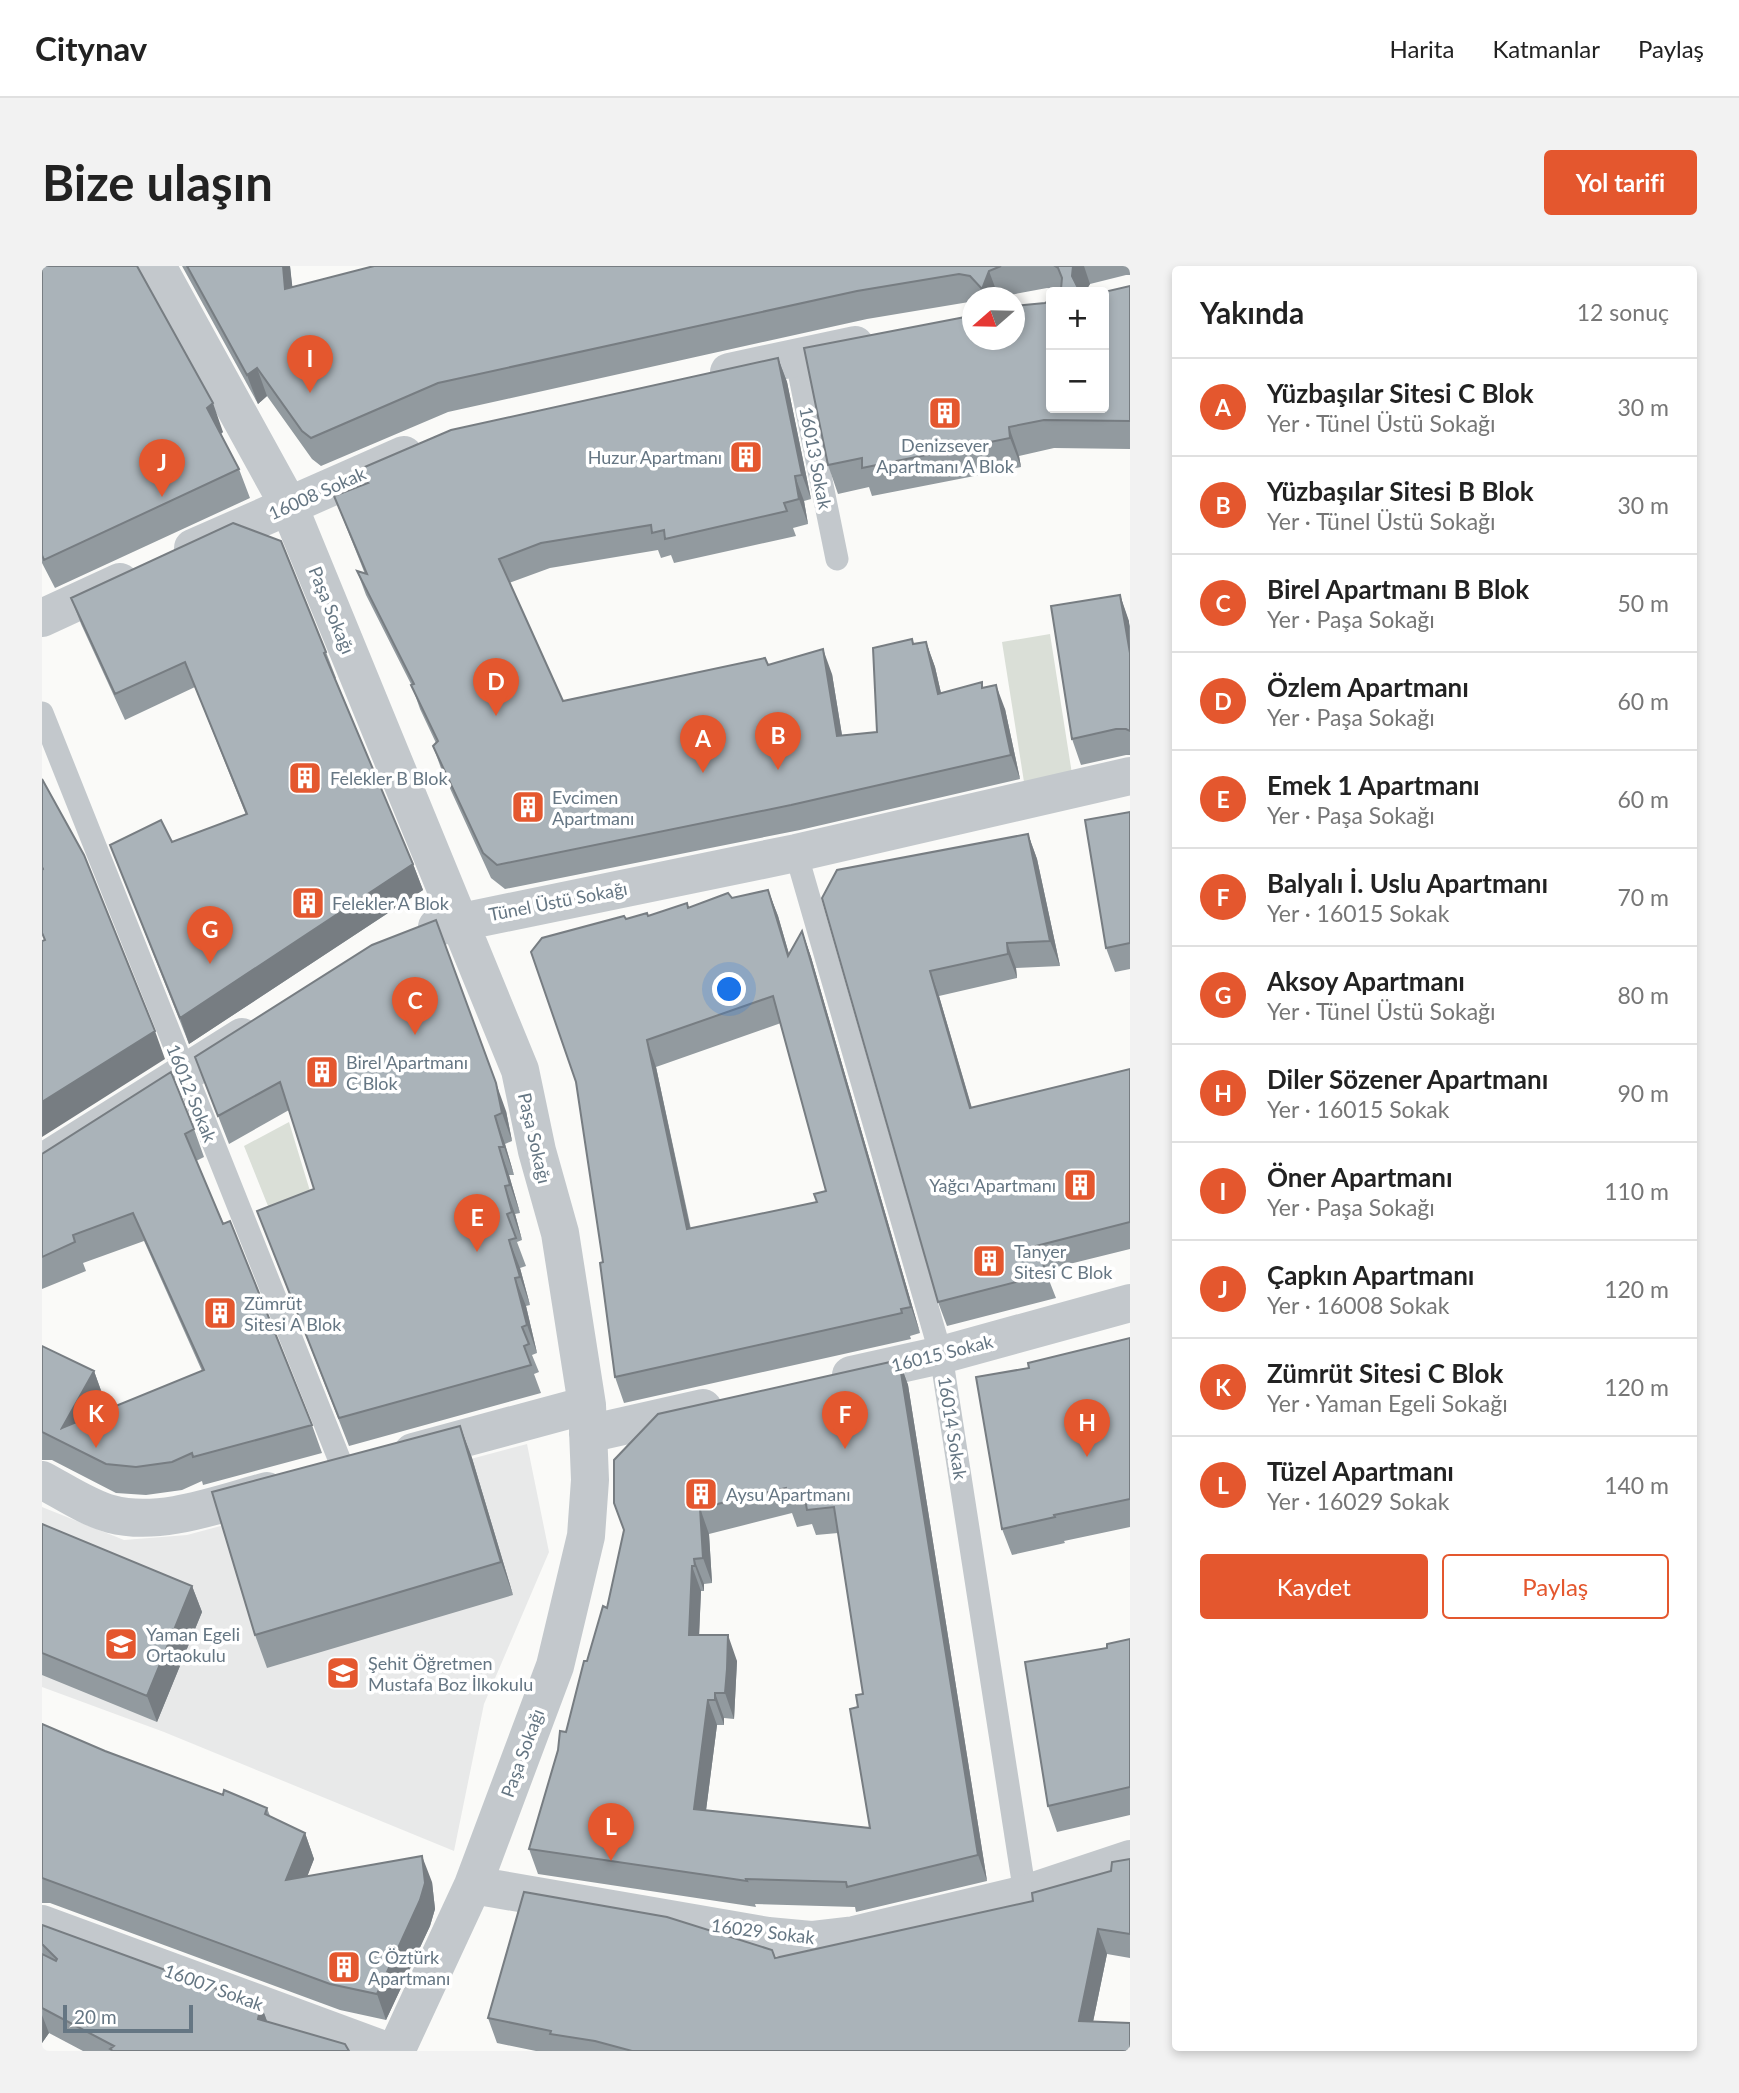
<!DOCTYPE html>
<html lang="tr">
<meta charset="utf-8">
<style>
:root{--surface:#fff;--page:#f2f2f2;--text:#222;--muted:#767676;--line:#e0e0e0;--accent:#e4572e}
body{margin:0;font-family:Lato,sans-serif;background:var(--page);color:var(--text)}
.controls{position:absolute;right:21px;top:21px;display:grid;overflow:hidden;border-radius:7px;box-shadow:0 4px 10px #0003}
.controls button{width:63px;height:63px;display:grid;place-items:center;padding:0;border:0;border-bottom:2px solid var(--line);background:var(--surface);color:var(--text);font:35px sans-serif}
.compass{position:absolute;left:920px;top:21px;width:63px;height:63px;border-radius:50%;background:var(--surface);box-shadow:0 4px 10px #0003;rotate:250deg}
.scale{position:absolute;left:21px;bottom:18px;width:130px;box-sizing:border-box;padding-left:7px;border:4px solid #657683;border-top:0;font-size:19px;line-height:24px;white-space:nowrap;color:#657683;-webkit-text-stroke:5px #fff;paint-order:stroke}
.you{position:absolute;left:688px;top:724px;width:24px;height:24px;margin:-18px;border:5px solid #fff;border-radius:50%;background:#1a73e8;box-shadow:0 0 0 10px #1a73e833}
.badge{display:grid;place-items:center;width:46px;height:46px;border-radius:50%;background:var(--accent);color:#fff;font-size:23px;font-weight:700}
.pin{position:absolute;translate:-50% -58px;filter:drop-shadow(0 2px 4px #0008)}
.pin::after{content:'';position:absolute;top:37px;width:24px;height:21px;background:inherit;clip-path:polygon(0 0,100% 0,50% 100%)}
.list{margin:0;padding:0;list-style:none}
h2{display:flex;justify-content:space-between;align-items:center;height:91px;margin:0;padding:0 28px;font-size:30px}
h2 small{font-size:23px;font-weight:400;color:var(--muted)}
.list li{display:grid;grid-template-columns:46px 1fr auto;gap:21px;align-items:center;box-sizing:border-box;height:98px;padding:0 28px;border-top:2px solid var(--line)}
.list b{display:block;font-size:26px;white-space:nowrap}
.list p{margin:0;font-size:23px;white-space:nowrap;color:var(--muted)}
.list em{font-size:23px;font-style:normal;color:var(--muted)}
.actions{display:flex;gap:14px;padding:21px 28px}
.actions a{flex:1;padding:16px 0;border:2px solid var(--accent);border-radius:7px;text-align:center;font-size:24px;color:var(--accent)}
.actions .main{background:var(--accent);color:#fff}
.map{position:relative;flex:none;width:1088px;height:1785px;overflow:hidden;border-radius:7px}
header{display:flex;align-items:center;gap:42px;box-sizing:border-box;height:98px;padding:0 35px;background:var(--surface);border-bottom:2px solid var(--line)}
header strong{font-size:33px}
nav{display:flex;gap:38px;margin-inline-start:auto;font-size:24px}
.intro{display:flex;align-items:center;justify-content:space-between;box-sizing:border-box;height:168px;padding:0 42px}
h1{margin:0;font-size:49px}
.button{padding:18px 32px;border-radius:7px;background:var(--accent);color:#fff;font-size:24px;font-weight:700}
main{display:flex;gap:42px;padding:0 42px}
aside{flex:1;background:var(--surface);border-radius:7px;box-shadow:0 4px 10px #0003}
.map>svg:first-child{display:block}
</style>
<header>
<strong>Citynav</strong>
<nav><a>Harita</a><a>Katmanlar</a><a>Paylaş</a></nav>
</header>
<div class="intro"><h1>Bize ulaşın</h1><a class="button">Yol tarifi</a></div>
<main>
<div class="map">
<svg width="1088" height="1785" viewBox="0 0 1088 1785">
<rect width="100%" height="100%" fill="#fafaf8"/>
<path fill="#e8e9e9" d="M 485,1178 L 507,1286 L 442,1438 L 412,1585 L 122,1466 L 0,1421 L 0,1241 L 82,1274 L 145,1269 Z"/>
<path fill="#dadfd7" d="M 1008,368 L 1030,508 L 982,516 L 960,376 Z
M 247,856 L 275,948 L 236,965 L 202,880 Z"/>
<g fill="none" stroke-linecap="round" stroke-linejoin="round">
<path stroke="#c3c8cc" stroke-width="23" d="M 754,91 L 795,293
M 0,447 L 302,1205
M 754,587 L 899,1089 L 983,1628"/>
<path stroke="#c3c8cc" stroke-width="38" d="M 115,0 L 246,238 L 478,804 L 495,885 L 518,967 L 545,1139 L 548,1214 L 544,1270 L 513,1400 L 431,1619 L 354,1785
M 687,106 L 813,79
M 151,282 L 362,189
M 0,352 L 78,316
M 395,661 L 754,587 L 1088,510
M 0,897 L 200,771
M 809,1109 L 899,1089 L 1088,1037
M 546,1168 L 661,1142
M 371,1186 L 545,1139
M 0,1214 C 21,1225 46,1242 69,1248 C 118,1261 177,1238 225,1225
M 431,1619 L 726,1670 L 769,1674 L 812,1669 L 983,1628 L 1088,1593
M 0,1658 L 345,1785"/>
</g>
<path fill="#929a9f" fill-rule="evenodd" d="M 0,0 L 181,166 L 179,168 L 197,203 L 208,232 L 13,322 L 0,297 Z
M 140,0 L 248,0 L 250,21 L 332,0 L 1088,0 L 1088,9 L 1084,9 L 1048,18 L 1043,26 L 1005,22 L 968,29 L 962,32 L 930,32 L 930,37 L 927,36 L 825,53 L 406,146 L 279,200 L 270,193 L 225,130 L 216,138 Z
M 1088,20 L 1088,183 L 1012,182 L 977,190 L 979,201 L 830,230 L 827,221 L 796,228 L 786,199 L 923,51 L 1009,142 Z
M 736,92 L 745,116 L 769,233 L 762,235 L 766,258 L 751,262 L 754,270 L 632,297 L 629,289 L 619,292 L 616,284 L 508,302 L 467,317 L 521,435 L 726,399 L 790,408 L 800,469 L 835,466 L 871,378 L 884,376 L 893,401 L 899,427 L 942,422 L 963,443 L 978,513 L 758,564 L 463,623 L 449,612 L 400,505 L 391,480 L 394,477 L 378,443 L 370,420 L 324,329 L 315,305 L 323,308 L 292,230 L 316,221 L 311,206 Z
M 1078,329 L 1088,360 L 1088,489 L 1084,489 L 1039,499 L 1030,473 Z
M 29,332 L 284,386 L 294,412 L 293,412 L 371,598 L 381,624 L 147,778 L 68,579 L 130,576 L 204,549 L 153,421 L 83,454 L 39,358 Z
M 1088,546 L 1088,703 L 1073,706 L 1064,682 Z
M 986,568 L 995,593 L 1018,700 L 974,702 L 975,712 L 897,730 L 930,842 L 1088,803 L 1088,983 L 1003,1004 L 1014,1032 L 905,1060 L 896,1036 L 780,632 Z
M 726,624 L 736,650 L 747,688 L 760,665 L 769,691 L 878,1067 L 868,1070 L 869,1073 L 582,1137 L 573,1111 L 561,996 L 534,816 L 584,653 L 606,650 L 645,637 L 647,642 ZM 739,757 L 784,925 L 775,936 L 649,963 L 614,801 Z
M 153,791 L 464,845 L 470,875 L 463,878 L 472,909 L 467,909 L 478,947 L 473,948 L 480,974 L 475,976 L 484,1000 L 478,1002 L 488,1039 L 484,1040 L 495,1087 L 490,1089 L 497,1106 L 492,1108 L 499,1127 L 307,1180 L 215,945 L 272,923 L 247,844 L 187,878 Z
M 152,863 L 162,891 L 154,895 L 270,1159 L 280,1187 L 161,1219 L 160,1215 L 140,1224 L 104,1229 L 74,1227 L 10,1194 L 0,1194 L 0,1080 L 52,1105 L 62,1133 L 54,1148 L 160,1105 L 102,975 L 41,997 L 44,1005 L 0,1023 L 0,888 Z
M 1088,1072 L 1088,1261 L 1022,1275 L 1023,1277 L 970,1289 L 960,1263 L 987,1102 Z
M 857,1094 L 866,1119 L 945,1615 L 814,1646 L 813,1641 L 713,1638 L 714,1641 L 496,1608 L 487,1583 L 524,1466 L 545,1395 L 565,1342 L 582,1264 ZM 750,1247 L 755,1261 L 770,1258 L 774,1269 L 796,1267 L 821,1428 L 816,1441 L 828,1562 L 664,1544 L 675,1459 L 682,1459 L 682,1452 L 692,1453 L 695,1395 L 657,1369 L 659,1325 L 662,1325 L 662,1318 L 670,1317 L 667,1268 Z
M 418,1160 L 430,1192 L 471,1329 L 225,1402 L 213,1369 Z
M 0,1258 L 150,1320 L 160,1346 L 115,1456 L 0,1409 Z
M 1088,1373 L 1088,1549 L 1015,1566 L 1006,1540 L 1065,1382 Z
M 0,1458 L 63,1485 L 181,1529 L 225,1542 L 228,1550 L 263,1567 L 272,1593 L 265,1610 L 390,1616 L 393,1643 L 388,1660 L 344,1754 L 298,1744 L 8,1637 L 0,1637 Z
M 1088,1593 L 1088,1692 L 1065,1688 L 1051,1756 L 1088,1785 L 494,1785 L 455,1777 L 446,1752 L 733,1692 L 991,1635 L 1069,1605 Z
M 0,1659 L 219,1739 L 225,1755 L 307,1785 L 41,1785 L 7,1767 L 0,1777 Z"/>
<path fill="#777d82" d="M 241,0 L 248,0 L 254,52 L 243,23 Z
M 1031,0 L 1042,0 L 1048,18 L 1043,26 L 1036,26 L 1030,10 Z
M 947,5 L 957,32 L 943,32 L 940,23 Z
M 736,92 L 745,116 L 769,233 L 760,209 Z
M 215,102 L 225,130 L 216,138 L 205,109 Z
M 171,137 L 181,166 L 175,170 L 165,142 Z
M 967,161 L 977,190 L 979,201 L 968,172 Z
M 753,210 L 762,235 L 766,258 L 757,233 Z
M 1078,329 L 1087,355 L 1088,387 Z
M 884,376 L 893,401 L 905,453 L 896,428 Z
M 781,383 L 790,408 L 804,494 L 795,470 Z
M 954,419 L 963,443 L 978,513 L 969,489 Z
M 986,568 L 995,593 L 1018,700 L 1008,675 Z
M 371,598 L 381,624 L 147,778 L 138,752 Z
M 726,624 L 736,650 L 755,716 L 746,690 Z
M 760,665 L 769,691 L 878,1067 L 869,1041 Z
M 965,677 L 974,702 L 975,712 L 966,688 Z
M 888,705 L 897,730 L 937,867 L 928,842 Z
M 113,765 L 123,793 L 0,871 L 0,836 Z
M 605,774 L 614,801 L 654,990 L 645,963 Z
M 454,817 L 464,845 L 470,875 L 460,847 Z
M 453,850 L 463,878 L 472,909 L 462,881 Z
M 457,881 L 467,909 L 478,947 L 468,919 Z
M 463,920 L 473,948 L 480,974 L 470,946 Z
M 467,974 L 478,1002 L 488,1039 L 478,1011 Z
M 473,1012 L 484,1040 L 495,1087 L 485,1059 Z
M 857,1094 L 866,1119 L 945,1615 L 936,1589 Z
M 52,1105 L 62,1133 L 34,1184 L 20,1162 Z
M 418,1160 L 430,1192 L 471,1329 L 459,1296 Z
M 658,1242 L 667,1268 L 670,1317 L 661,1292 Z
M 652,1293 L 662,1318 L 662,1325 L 653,1300 Z
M 650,1300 L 659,1325 L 656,1394 L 647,1369 Z
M 150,1320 L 160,1346 L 115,1456 L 105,1430 Z
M 686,1369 L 695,1395 L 692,1453 L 683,1427 Z
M 673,1427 L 682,1452 L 682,1459 L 673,1434 Z
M 666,1434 L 675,1459 L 661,1568 L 652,1543 Z
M 263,1567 L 272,1593 L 254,1640 L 244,1614 Z
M 380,1590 L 390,1616 L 393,1643 L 388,1660 L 344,1754 L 335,1728 Z
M 1056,1663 L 1065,1688 L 1046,1780 L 1037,1755 Z
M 219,1739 L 229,1766 L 216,1753 Z
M 0,1749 L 7,1767 L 0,1777 Z"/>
<path fill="#aab3b9" stroke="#777d82" stroke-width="2" fill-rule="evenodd" d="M 0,0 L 95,0 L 171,137 L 165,142 L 197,203 L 2,294 L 0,289 Z
M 145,0 L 241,0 L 243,23 L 332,0 L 959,0 L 947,5 L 940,23 L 928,10 L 917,8 L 815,25 L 396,117 L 269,172 L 260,165 L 215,102 L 205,109 Z
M 1013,0 L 1031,0 L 1030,10 L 1035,20 L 1043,26 L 1017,26 L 1019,23 L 1020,12 L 1016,2 Z
M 1088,20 L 1088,155 L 1002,154 L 967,161 L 968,172 L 820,202 L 820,192 L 786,199 L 762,82 L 923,51 L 930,48 L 930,74 L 972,74 L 972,40 L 1003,37 L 1009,34 L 1009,142 L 1062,142 L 1062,26 Z
M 736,92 L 760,209 L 753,210 L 757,233 L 742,237 L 745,245 L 623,273 L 622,264 L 610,267 L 609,259 L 499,277 L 457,293 L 521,435 L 723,392 L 726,399 L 781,383 L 795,470 L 835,466 L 831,382 L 870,373 L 871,378 L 884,376 L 896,428 L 940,416 L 940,422 L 954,419 L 969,489 L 749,539 L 455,599 L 441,587 L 391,480 L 396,475 L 369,419 L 372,418 L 315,305 L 325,308 L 292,230 L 326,217 L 311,206 L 409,164 Z
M 191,257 L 239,275 L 284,386 L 282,387 L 371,598 L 138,752 L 68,579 L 119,554 L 130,576 L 205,548 L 143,396 L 73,428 L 29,332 Z
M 1078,329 L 1088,387 L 1088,465 L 1084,463 L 1074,463 L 1030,473 L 1009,340 Z
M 0,513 L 42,589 L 113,765 L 0,836 L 0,675 L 3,674 L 0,667 L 0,604 L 1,603 L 0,601 Z
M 1088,546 L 1088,677 L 1064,682 L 1043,554 Z
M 986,568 L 1008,675 L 965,677 L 966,688 L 888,705 L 928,842 L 1088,803 L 1088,956 L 994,980 L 1005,1008 L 896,1036 L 780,632 L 795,604 Z
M 726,624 L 746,690 L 760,665 L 869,1041 L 859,1043 L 860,1047 L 573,1111 L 558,997 L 561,996 L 534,816 L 489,686 L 500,672 L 582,650 L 584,653 L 605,647 L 606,650 L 645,637 L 646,642 L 686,627 L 690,632 ZM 731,730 L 784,925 L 772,928 L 775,936 L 645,963 L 605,774 Z
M 394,654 L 454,817 L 460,847 L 453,850 L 462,881 L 457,881 L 468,919 L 463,920 L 470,946 L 465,948 L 474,972 L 467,974 L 478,1011 L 473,1012 L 485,1059 L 480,1061 L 487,1078 L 482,1080 L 489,1099 L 297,1152 L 215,945 L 272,923 L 238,816 L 176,850 L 153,791 L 330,679 Z
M 129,806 L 152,863 L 143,868 L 181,958 L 188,955 L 270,1159 L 151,1191 L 150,1187 L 130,1196 L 94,1201 L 64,1198 L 0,1166 L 0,1080 L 52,1105 L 20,1162 L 162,1104 L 91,947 L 31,969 L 33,976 L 0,991 L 0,888 Z
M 1088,1072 L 1088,1233 L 1012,1249 L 1013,1251 L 960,1263 L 934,1111 L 987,1102 L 986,1097 Z
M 857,1094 L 936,1589 L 805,1621 L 804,1616 L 704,1613 L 705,1615 L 487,1583 L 516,1484 L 518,1465 L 524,1466 L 542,1395 L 545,1395 L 561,1340 L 565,1342 L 582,1264 L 572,1237 L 572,1194 L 616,1148 ZM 744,1222 L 746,1235 L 763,1233 L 765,1244 L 792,1241 L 821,1428 L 814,1429 L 816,1441 L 808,1443 L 828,1562 L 652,1543 L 666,1434 L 673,1434 L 673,1427 L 683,1427 L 685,1403 L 686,1369 L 647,1369 L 650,1300 L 653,1300 L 652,1293 L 661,1292 L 658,1242 Z
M 418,1160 L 459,1296 L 213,1369 L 170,1226 Z
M 0,1258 L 150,1320 L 105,1430 L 0,1387 Z
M 1088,1373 L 1088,1521 L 1006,1540 L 983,1396 L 1065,1382 L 1065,1378 Z
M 0,1458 L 63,1485 L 181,1529 L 182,1524 L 225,1542 L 223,1548 L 263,1567 L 244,1614 L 380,1590 L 383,1617 L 378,1634 L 335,1728 L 288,1718 L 0,1612 Z
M 1088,1593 L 1088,1668 L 1056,1663 L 1037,1755 L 1088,1757 L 1088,1785 L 590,1785 L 553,1775 L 508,1768 L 509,1765 L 446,1752 L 482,1626 L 625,1651 L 730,1684 L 733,1692 L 991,1635 L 990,1627 L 1069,1605 L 1070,1596 Z
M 0,1659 L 219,1739 L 216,1753 L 303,1778 L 307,1785 L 71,1785 L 68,1783 L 72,1780 L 0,1742 L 0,1688 L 14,1695 L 15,1693 L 0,1678 Z"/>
<defs>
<symbol id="building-square" viewBox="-11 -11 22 22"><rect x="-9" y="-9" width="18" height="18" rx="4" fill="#e4572e" stroke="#fff"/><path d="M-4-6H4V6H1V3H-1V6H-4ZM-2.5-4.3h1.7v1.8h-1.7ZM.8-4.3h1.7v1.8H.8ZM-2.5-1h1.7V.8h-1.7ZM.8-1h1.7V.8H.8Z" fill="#fff"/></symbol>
<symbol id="school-square" viewBox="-11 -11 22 22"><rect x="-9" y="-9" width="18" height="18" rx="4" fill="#e4572e" stroke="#fff"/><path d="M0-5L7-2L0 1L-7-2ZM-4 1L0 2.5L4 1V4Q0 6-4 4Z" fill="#fff"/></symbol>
</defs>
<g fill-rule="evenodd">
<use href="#building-square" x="884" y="128" width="38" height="38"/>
<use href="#building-square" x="685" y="172" width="38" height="38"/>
<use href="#building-square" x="244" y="493" width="38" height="38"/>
<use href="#building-square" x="467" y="522" width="38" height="38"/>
<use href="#building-square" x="247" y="618" width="38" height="38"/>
<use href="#building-square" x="261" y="787" width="38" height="38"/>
<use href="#building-square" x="1019" y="900" width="38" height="38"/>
<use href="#building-square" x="928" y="976" width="38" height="38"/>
<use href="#building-square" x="159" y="1028" width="38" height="38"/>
<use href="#building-square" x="640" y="1209" width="38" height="38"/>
<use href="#school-square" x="60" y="1359" width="38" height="38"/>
<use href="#school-square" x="282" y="1388" width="38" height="38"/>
<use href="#building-square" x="283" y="1682" width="38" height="38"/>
</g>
<g text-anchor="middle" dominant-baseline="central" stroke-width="7" stroke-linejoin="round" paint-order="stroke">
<g font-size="18" fill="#657683" stroke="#fff" text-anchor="start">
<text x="903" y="179" text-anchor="middle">Denizsever<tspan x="903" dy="21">Apartmanı A Blok</tspan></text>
<text x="680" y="191" text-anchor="end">Huzur Apartmanı</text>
<text x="288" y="512">Felekler B Blok</text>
<text x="510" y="531">Evcimen<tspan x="510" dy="21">Apartmanı</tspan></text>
<text x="290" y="637">Felekler A Blok</text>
<text x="304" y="796">Birel Apartmanı<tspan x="304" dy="21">C Blok</tspan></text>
<text x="1014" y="919" text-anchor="end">Yağcı Apartmanı</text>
<text x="972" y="985">Tanyer<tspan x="972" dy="21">Sitesi C Blok</tspan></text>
<text x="202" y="1037">Zümrüt<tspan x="202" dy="21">Sitesi A Blok</tspan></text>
<text x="684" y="1228">Aysu Apartmanı</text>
<text x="104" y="1368">Yaman Egeli<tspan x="104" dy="21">Ortaokulu</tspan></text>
<text x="326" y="1397">Şehit Öğretmen<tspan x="326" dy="21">Mustafa Boz İlkokulu</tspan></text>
<text x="326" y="1691">C Öztürk<tspan x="326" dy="21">Apartmanı</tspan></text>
</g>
<g font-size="18" fill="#657683" stroke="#fff">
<text transform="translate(774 192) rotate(79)">16013 Sokak</text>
<text transform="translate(275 227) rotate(-24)">16008 Sokak</text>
<text transform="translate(290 344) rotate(68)">Paşa Sokağı</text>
<text transform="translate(516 635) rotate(-11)">Tünel Üstü Sokağı</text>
<text transform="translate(150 827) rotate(68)">16012 Sokak</text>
<text transform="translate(493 872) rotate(77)">Paşa Sokağı</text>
<text transform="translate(900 1087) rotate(-14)">16015 Sokak</text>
<text transform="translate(911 1162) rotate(81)">16014 Sokak</text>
<text transform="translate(480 1487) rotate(-70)">Paşa Sokağı</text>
<text transform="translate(721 1665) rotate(7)">16029 Sokak</text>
<text transform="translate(172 1721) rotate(20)">16007 Sokak</text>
</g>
</g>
</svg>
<div class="controls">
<button>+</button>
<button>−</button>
</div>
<svg class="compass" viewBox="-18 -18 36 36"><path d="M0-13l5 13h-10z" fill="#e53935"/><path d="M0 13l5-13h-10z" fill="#767676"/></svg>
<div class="scale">20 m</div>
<div class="you"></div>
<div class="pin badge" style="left:661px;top:507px">A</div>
<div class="pin badge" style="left:736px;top:504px">B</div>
<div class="pin badge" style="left:373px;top:769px">C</div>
<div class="pin badge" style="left:454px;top:450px">D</div>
<div class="pin badge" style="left:435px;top:986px">E</div>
<div class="pin badge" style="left:803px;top:1183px">F</div>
<div class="pin badge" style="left:168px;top:698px">G</div>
<div class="pin badge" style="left:1045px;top:1191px">H</div>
<div class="pin badge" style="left:268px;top:127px">I</div>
<div class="pin badge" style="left:120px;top:231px">J</div>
<div class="pin badge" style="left:54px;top:1182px">K</div>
<div class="pin badge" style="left:569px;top:1595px">L</div>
</div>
<aside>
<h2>Yakında<small>12 sonuç</small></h2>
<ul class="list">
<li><span class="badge">A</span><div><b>Yüzbaşılar Sitesi C Blok</b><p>Yer · Tünel Üstü Sokağı</p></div><em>30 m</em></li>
<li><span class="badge">B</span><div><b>Yüzbaşılar Sitesi B Blok</b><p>Yer · Tünel Üstü Sokağı</p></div><em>30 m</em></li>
<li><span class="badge">C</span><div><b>Birel Apartmanı B Blok</b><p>Yer · Paşa Sokağı</p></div><em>50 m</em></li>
<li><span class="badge">D</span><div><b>Özlem Apartmanı</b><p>Yer · Paşa Sokağı</p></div><em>60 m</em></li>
<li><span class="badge">E</span><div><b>Emek 1 Apartmanı</b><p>Yer · Paşa Sokağı</p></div><em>60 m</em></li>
<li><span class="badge">F</span><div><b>Balyalı İ. Uslu Apartmanı</b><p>Yer · 16015 Sokak</p></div><em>70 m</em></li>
<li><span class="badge">G</span><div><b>Aksoy Apartmanı</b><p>Yer · Tünel Üstü Sokağı</p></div><em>80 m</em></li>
<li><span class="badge">H</span><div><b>Diler Sözener Apartmanı</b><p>Yer · 16015 Sokak</p></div><em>90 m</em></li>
<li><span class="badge">I</span><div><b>Öner Apartmanı</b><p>Yer · Paşa Sokağı</p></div><em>110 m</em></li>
<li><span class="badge">J</span><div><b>Çapkın Apartmanı</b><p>Yer · 16008 Sokak</p></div><em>120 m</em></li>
<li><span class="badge">K</span><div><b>Zümrüt Sitesi C Blok</b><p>Yer · Yaman Egeli Sokağı</p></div><em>120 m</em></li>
<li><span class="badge">L</span><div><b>Tüzel Apartmanı</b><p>Yer · 16029 Sokak</p></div><em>140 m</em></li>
</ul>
<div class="actions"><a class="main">Kaydet</a><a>Paylaş</a></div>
</aside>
</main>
